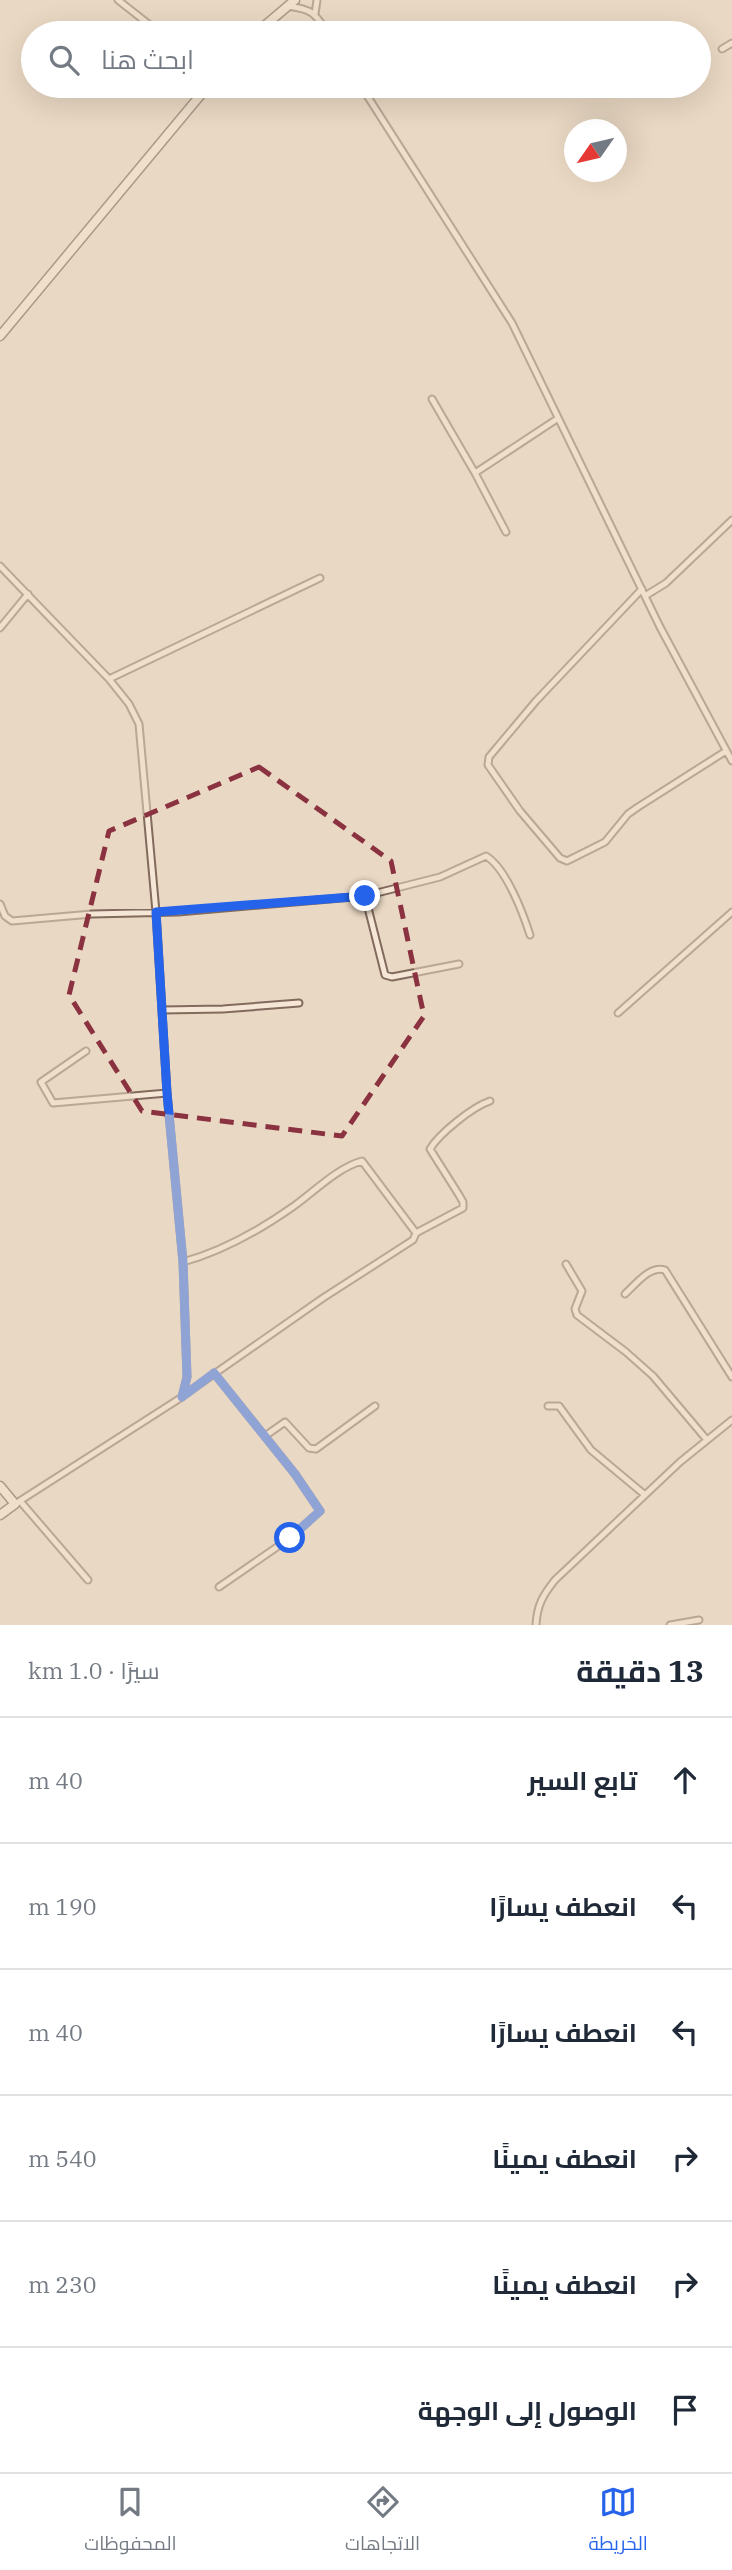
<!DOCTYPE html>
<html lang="ar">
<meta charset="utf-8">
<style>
:root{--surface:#fff;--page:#f2f2f3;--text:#1f2937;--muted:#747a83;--line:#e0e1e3;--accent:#2563eb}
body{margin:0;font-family:"IBM Plex Serif",Cairo,serif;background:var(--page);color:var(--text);direction:rtl}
.compass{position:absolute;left:564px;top:119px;width:63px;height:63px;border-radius:50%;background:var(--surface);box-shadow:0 7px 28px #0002;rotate:236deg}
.stop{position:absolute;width:21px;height:21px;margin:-16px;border:5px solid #2563eb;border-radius:50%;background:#fff}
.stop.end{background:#2563eb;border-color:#fff;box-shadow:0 2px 7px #0008}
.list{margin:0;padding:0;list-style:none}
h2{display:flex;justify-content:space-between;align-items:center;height:91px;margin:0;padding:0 28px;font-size:30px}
h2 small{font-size:23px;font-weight:400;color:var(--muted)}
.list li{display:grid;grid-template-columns:46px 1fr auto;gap:21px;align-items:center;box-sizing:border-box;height:126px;padding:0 28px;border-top:2px solid var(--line)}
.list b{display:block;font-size:26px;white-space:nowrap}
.list em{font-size:23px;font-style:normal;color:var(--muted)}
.icon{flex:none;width:38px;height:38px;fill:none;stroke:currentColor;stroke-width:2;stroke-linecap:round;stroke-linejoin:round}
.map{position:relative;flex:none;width:732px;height:1625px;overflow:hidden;direction:ltr}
.search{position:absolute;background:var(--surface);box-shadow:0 7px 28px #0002;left:21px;right:21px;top:21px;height:77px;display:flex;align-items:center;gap:18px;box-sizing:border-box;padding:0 24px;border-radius:38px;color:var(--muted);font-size:26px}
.sheet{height:847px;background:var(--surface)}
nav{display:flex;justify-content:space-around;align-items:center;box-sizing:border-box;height:98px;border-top:2px solid var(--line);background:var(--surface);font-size:19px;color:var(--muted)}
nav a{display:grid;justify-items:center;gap:4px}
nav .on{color:var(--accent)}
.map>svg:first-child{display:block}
</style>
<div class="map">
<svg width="732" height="1625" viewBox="0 0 732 1625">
<rect width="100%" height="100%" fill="#e9d8c3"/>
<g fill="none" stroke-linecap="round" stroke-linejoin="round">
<defs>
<path id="street" d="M 118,0 L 160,33
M 287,6 C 312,9 315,13 328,33
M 315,14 L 317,0
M 722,49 L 732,43
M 361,86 L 512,323 L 660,627 L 732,761
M 432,399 L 475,473
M 506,532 L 475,473 L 557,419
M 0,566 L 109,679 L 129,704 L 139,724 L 156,912 L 167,1093 L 183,1262 L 187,1377 L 182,1397 L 15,1504
M 642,589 L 536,701 L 489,757 L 488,765 L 520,811 L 560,858 L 567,861 L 605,842 L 628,814 L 638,807 L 726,751
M 645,596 L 666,583 L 732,520
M 0,628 L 28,594
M 109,679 L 320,578
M 365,896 L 385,975 L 392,977 L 459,964
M 0,904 L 5,916 L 12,921 L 92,914 L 178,912 L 365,896 L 440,877 L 486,856 C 506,868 523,913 530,935
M 162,1010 L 223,1009 L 299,1003
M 618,1013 L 732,912
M 86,1051 L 41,1082 L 53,1103 L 167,1093
M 183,1262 C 223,1251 260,1230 294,1206 C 315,1191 337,1168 362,1161 L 416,1233
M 566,1264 L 582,1291 L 575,1309 L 577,1315 L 626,1352 L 653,1376 L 707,1440
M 625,1294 C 636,1284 650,1265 665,1270 L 732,1377
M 214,1373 L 295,1474 L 320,1511 L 290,1538 L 219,1587
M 184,1395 L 323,1298 L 413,1240 L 416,1233 L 463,1208 L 463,1202 L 459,1195 L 430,1149 C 439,1134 472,1107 490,1101
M 548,1406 L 559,1406 L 591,1450 L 645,1495
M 265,1436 L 285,1422 L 309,1448 L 316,1449 L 375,1406
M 20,1501 L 88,1580
M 536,1625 C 537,1605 543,1595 555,1580 L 680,1462 L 732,1420
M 670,1625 L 699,1620"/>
<path id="secondary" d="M 256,33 L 295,0
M 0,336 L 208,86
M 0,1486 L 15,1504 L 0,1515"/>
</defs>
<use href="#street" stroke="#826a5c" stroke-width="9"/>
<use href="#secondary" stroke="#644b3f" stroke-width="11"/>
<use href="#street" stroke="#f5e6d6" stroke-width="5"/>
<use href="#secondary" stroke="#f5e6d6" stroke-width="8"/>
</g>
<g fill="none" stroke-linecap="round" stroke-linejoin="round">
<path stroke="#2563eb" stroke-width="9" d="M 290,1538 L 320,1511 L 295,1474 L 214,1373 L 182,1397 L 187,1377 L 183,1262 L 167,1093 L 156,912 L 365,896"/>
</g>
<path d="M0 0H732V1625H0ZM 259,767 L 391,861 L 424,1016 L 342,1136 L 142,1111 L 69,995 L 109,831 Z" fill="#e9d8c3" fill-opacity=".55" fill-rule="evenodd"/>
<path fill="none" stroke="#8b3241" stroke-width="5" stroke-dasharray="14 9" stroke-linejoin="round" d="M 259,767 L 391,861 L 424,1016 L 342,1136 L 142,1111 L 69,995 L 109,831 Z"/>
</svg>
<svg class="compass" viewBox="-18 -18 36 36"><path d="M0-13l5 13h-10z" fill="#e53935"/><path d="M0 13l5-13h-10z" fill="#747a83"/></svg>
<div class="stop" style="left:290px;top:1538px"></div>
<div class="stop end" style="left:365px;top:896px"></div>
<div class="search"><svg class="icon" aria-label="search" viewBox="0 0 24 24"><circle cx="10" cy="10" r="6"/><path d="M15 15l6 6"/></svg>ابحث هنا</div>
</div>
<section class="sheet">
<h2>13 دقيقة<small>سيرًا · 1.0 km</small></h2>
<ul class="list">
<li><svg class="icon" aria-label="ahead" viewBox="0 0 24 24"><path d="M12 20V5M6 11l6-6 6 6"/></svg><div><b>تابع السير</b></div><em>40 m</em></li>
<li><svg class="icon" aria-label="left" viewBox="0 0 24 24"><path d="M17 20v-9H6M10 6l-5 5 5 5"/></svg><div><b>انعطف يسارًا</b></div><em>190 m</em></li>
<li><svg class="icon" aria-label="left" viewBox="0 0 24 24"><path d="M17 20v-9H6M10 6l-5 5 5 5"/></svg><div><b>انعطف يسارًا</b></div><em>40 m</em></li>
<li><svg class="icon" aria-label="right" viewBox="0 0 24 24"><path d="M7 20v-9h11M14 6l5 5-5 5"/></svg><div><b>انعطف يمينًا</b></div><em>540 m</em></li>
<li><svg class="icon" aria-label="right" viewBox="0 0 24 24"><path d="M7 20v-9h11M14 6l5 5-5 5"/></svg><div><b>انعطف يمينًا</b></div><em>230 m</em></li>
<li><svg class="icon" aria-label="arrive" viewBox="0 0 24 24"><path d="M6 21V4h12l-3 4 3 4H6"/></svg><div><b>الوصول إلى الوجهة</b></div></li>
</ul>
</section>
<nav>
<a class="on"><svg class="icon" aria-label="map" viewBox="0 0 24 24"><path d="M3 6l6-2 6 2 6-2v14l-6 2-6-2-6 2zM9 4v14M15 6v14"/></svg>الخريطة</a>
<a><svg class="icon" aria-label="directions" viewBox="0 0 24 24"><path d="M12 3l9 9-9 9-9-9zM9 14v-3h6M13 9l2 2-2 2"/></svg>الاتجاهات</a>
<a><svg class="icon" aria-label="saved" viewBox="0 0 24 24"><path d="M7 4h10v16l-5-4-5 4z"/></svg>المحفوظات</a>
</nav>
